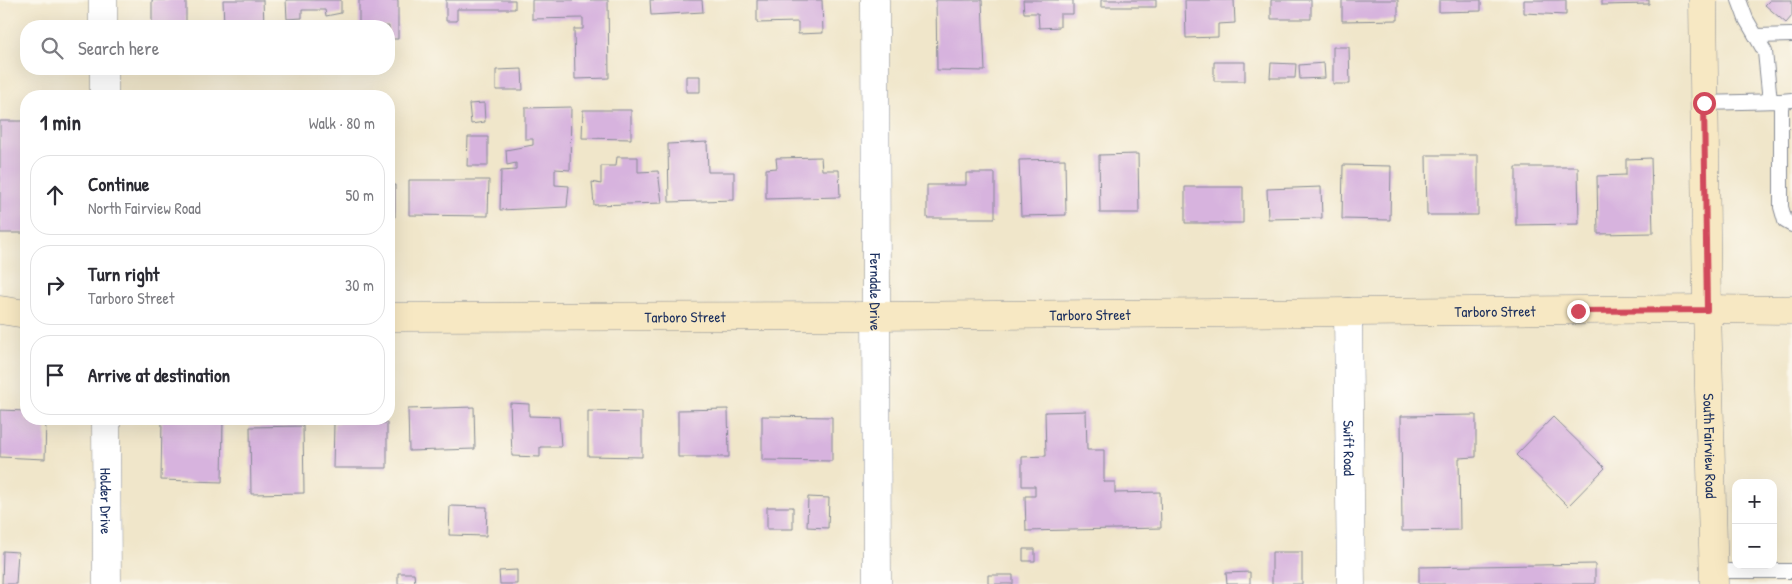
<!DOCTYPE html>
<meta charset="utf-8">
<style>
:root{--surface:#fff;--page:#f2f2f3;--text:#2b2b33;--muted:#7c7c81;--line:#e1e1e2}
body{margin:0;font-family:"Patrick Hand",sans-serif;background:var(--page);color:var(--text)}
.controls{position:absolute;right:15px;bottom:15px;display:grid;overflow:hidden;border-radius:10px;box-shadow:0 5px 20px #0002}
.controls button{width:45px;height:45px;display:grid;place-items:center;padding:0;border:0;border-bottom:1px solid var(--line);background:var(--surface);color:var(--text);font:25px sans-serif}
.stop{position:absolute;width:15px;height:15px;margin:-11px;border:4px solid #d1495b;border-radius:50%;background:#fff}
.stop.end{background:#d1495b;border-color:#fff;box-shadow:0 1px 5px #0008}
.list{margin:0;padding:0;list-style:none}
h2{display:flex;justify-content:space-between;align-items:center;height:65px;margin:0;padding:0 20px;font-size:21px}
h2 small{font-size:16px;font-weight:400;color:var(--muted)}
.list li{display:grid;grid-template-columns:32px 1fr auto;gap:15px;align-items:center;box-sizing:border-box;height:80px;margin:0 10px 10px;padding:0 10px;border:1px solid var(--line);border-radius:20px}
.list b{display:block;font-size:19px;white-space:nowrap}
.list p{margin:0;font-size:16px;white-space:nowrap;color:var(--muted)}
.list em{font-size:16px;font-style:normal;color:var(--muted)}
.icon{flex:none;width:28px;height:28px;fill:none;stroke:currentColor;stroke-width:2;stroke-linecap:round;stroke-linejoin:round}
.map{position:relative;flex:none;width:1792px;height:584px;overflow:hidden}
.search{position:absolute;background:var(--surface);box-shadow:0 5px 20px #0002;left:20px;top:20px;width:375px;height:55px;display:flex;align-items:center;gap:12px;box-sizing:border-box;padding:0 18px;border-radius:20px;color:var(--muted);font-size:19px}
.panel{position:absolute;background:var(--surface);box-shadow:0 5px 20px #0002;left:20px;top:90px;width:375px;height:335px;border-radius:20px}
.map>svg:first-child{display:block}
</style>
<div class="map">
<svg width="1792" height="584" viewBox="0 0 1792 584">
<rect width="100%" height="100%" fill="#fbf7ec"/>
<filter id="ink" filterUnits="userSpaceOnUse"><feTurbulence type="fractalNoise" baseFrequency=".02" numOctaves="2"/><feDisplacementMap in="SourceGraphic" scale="10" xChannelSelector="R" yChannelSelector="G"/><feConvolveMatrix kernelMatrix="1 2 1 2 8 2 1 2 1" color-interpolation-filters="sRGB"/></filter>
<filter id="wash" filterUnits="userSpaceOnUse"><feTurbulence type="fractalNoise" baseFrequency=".0096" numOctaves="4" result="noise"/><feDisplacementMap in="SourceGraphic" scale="20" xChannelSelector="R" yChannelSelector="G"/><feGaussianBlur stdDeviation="1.12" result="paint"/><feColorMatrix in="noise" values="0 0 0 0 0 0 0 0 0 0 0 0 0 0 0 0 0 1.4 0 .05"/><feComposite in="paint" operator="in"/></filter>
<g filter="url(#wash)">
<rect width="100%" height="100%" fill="#f0e6ca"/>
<g id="blocks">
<path fill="#d7b3de" d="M 152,0 L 186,0 L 186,26 L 152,26 Z
M 223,0 L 263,0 L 264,25 L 224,26 Z
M 286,0 L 341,0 L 341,13 L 326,16 L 325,10 L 302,10 L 302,18 L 287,19 Z
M 359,0 L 398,0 L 398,39 L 389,39 L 389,26 L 359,26 Z
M 446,0 L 515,0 L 515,9 L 457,9 L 457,21 L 446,21 Z
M 532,0 L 608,0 L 609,78 L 575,79 L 574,29 L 583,29 L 583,18 L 532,19 Z
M 650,0 L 702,0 L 703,12 L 651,15 Z
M 757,0 L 822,0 L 823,33 L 798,34 L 798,22 L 757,23 Z
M 936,0 L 982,0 L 985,71 L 937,70 Z
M 1023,0 L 1073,0 L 1073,14 L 1060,14 L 1060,27 L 1039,28 L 1038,13 L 1024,13 Z
M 1101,0 L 1156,0 L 1156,7 L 1101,7 Z
M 1185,0 L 1234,0 L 1235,23 L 1218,24 L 1218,37 L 1186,38 Z
M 1271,0 L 1311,0 L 1311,19 L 1271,19 Z
M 1342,0 L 1398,0 L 1398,20 L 1342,21 Z
M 1439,0 L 1481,0 L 1481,11 L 1439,12 Z
M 1524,0 L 1566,0 L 1566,15 L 1524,13 Z
M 1602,0 L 1649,0 L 1649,4 L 1602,5 Z
M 1770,0 L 1792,0 L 1792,16 L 1786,23 L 1765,5 Z
M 1333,47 L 1349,47 L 1350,84 L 1333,84 Z
M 1214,62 L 1245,62 L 1245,81 L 1214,81 Z
M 1271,63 L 1296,64 L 1295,78 L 1270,78 Z
M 1324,63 L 1325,78 L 1300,79 L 1299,65 Z
M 522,69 L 523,90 L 496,90 L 496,70 Z
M 686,76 L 700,76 L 700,92 L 686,92 Z
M 484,103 L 485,122 L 471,124 L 469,104 Z
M 571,107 L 570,170 L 555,169 L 555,185 L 569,186 L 567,207 L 500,210 L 501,171 L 516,170 L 516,163 L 507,165 L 506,150 L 533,145 L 533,139 L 525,139 L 525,108 Z
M 583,110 L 631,110 L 631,139 L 582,138 Z
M 0,121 L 26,121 L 26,233 L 0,233 Z
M 468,137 L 488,137 L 488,166 L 467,166 Z
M 707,142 L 708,172 L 734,172 L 734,200 L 669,202 L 668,144 Z
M 1138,154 L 1139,213 L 1100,213 L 1099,155 Z
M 1426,155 L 1478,155 L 1478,215 L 1427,215 Z
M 617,157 L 638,157 L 638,172 L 658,171 L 662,203 L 594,205 L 592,182 L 601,184 L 601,166 L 616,166 Z
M 821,157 L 822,170 L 839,170 L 840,197 L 766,199 L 766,169 L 777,168 L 776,158 Z
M 1651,158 L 1653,233 L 1598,234 L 1597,176 L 1626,175 L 1626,159 Z
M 1065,159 L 1066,215 L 1021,216 L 1019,160 Z
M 1343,165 L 1391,166 L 1390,220 L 1342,219 Z
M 1516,167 L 1578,167 L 1579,224 L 1516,225 Z
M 966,173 L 995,173 L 995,218 L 927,218 L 927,185 L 966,185 Z
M 409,180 L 489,180 L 488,216 L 409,215 Z
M 389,185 L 395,185 L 395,217 L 389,217 Z
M 1185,187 L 1243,187 L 1243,223 L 1185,223 Z
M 1321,187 L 1322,218 L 1268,219 L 1267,189 Z
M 510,403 L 529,404 L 529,416 L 559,417 L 561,447 L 540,447 L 540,457 L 512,456 Z
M 474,407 L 475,449 L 409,451 L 408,409 Z
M 728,409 L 729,457 L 678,457 L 678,410 Z
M 0,410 L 26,411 L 26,419 L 46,419 L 45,459 L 0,457 Z
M 588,411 L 642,412 L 642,457 L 588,456 Z
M 1086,411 L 1087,450 L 1104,450 L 1104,482 L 1115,482 L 1115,493 L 1160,492 L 1161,528 L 1026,531 L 1025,496 L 1035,496 L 1035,486 L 1022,486 L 1022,457 L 1046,456 L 1045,412 Z
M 1476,415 L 1476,457 L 1459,458 L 1460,530 L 1402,531 L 1401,416 Z
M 762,416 L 832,417 L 832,461 L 762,460 Z
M 1553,417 L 1605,468 L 1568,506 L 1516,455 Z
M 162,419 L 223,420 L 222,482 L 161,480 Z
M 334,423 L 387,423 L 387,468 L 333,468 Z
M 303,426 L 304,493 L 251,494 L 250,427 Z
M 808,497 L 829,498 L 828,528 L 807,527 Z
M 450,506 L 487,507 L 486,536 L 449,535 Z
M 767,507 L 793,507 L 793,529 L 767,529 Z
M 1023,549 L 1035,549 L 1035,561 L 1023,561 Z
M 3,551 L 18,552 L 16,584 L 2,584 Z
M 1272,552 L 1302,552 L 1302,584 L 1272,584 Z
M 1595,564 L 1595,584 L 1419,584 L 1419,567 Z
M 517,570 L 517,584 L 500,584 L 499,571 Z
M 1250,572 L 1250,584 L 1227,584 L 1226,573 Z
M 398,573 L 414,573 L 415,584 L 398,584 Z
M 988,575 L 1013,575 L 1013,584 L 988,584 Z"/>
</g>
</g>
<g filter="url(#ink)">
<use href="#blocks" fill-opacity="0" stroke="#868a94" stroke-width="1"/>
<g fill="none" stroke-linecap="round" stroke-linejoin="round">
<defs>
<path id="lane" d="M 1739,0 L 1746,19 L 1765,52 L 1770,101
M 1756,36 L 1792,35
M 1792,100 L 1781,101 L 1781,207 L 1785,221 L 1792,225
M 1704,103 L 1779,101
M 1714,571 L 1792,571"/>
<g id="street">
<path d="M 103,0 L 103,26"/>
<path id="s1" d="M 875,0 L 877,584"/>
<path d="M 104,69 L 104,96"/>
<path id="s2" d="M 1348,312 L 1351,584"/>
<path id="s3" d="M 106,419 L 107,584"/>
</g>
<g id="secondary">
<path id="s4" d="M 1703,0 L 1707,309 L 1714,584"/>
<path d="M 0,310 L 26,314"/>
<path id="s5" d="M 389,317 L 875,316 L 1707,309 L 1792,310"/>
</g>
</defs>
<use href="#lane" stroke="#868a94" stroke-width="16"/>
<use href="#street" stroke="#868a94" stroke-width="29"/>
<use href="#secondary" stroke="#868a94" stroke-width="29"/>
<use href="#lane" stroke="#fff" stroke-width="14"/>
<use href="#street" stroke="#fff" stroke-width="28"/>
<use href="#secondary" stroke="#f7e8c3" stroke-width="28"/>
</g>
</g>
<g fill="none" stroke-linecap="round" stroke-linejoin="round" filter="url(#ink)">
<path stroke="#d1495b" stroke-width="6" d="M 1578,311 L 1707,310 L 1704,103"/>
</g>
<g text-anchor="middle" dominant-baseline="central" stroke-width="4.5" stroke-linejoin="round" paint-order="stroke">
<g font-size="15" fill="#1b2f5e" stroke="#fbf7ec">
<text stroke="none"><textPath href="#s1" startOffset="292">Ferndale Drive</textPath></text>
<text stroke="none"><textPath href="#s5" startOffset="1106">Tarboro Street</textPath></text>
<text stroke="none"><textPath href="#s5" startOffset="701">Tarboro Street</textPath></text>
<text stroke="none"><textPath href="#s5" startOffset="296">Tarboro Street</textPath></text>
<text stroke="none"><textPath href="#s4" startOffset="446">South Fairview Road</textPath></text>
<text stroke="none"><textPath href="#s2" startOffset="136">Swift Road</textPath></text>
<text stroke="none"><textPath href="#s3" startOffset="82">Holder Drive</textPath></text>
</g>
</g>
</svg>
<div class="controls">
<button>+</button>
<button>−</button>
</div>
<div class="stop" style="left:1704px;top:103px"></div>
<div class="stop end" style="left:1578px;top:311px"></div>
<div class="search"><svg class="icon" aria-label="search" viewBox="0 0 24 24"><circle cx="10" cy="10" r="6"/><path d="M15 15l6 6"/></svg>Search here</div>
<section class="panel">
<h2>1 min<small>Walk · 80 m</small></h2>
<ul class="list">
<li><svg class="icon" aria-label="ahead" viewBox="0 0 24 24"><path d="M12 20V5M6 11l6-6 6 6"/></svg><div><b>Continue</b><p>North Fairview Road</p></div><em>50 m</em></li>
<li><svg class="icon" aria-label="right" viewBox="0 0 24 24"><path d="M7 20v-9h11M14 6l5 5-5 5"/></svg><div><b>Turn right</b><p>Tarboro Street</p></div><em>30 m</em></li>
<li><svg class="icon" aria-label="arrive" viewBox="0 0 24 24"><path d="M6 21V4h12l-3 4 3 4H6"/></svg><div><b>Arrive at destination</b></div></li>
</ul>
</section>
</div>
